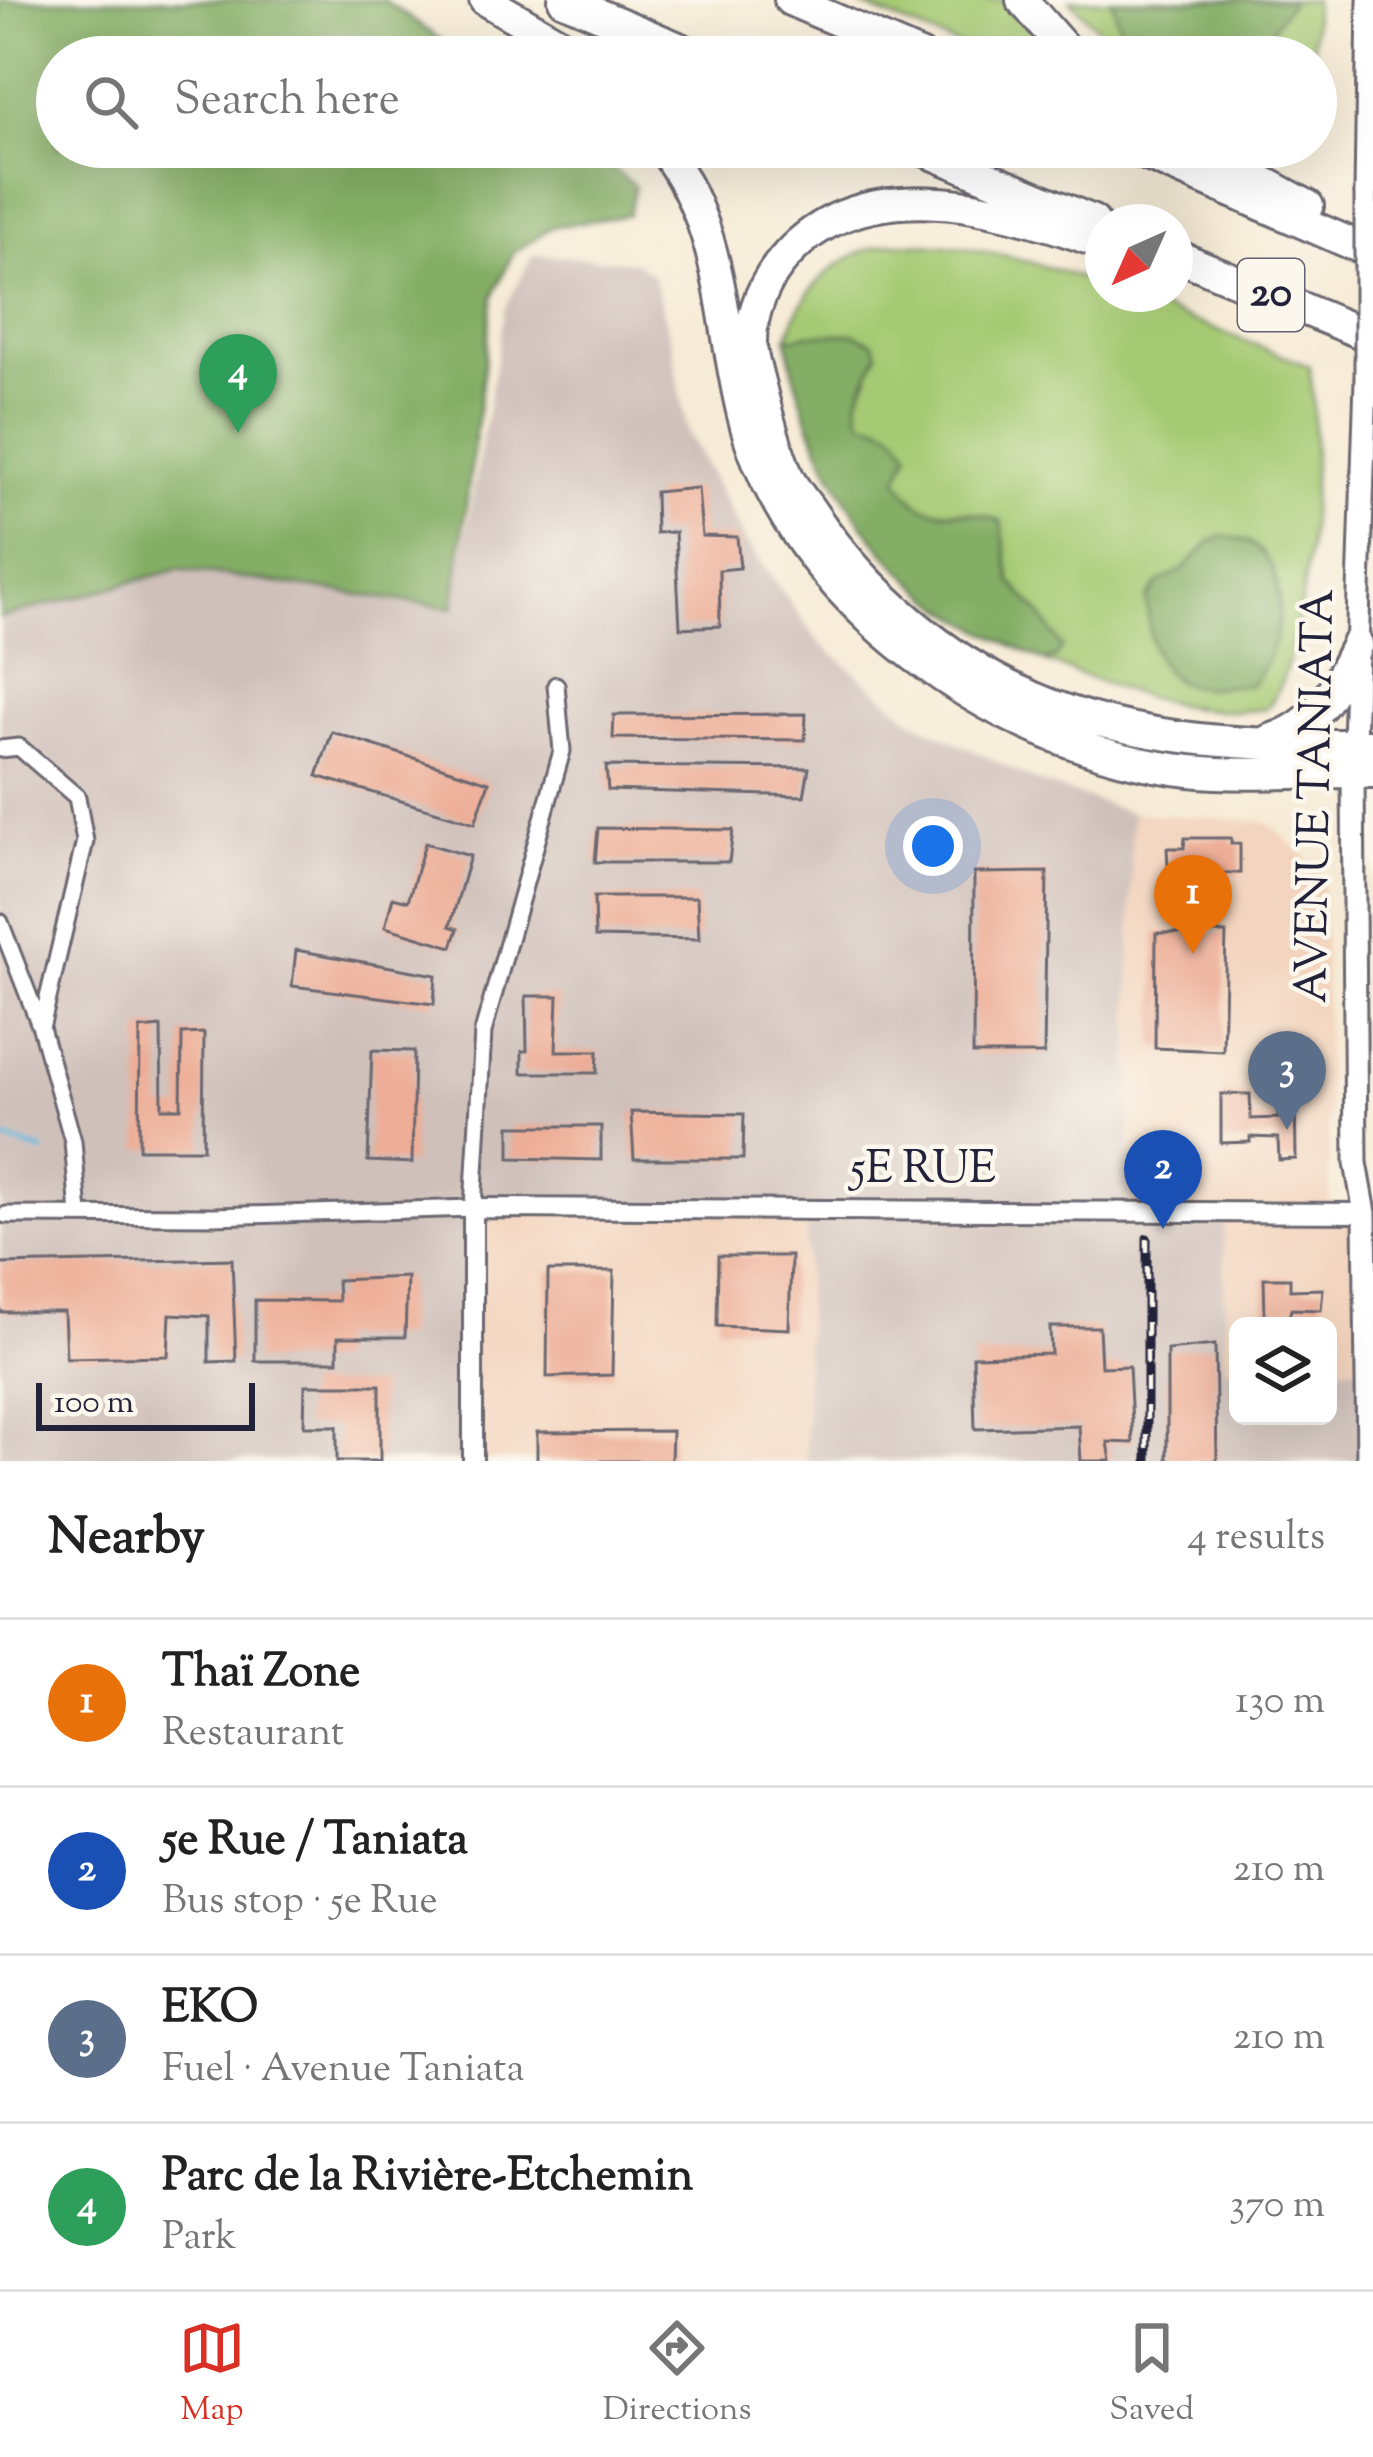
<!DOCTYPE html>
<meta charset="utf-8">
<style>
:root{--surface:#fff;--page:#f2f2f2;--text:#222;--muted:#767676;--line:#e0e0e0;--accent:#d93025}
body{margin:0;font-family:"Sorts Mill Goudy",serif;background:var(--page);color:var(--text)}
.controls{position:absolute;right:36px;bottom:36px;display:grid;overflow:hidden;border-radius:18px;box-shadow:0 12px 48px #0002}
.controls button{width:108px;height:108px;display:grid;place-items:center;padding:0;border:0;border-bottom:3px solid var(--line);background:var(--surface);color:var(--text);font:60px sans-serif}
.compass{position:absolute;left:1085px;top:204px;width:108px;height:108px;border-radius:50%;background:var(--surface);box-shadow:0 12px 48px #0002;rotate:225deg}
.scale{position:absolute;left:36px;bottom:30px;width:219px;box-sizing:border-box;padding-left:12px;border:6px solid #22223b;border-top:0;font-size:33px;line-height:42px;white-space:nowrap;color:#22223b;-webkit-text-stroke:9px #fbf7ec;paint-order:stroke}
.you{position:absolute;left:933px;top:846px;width:42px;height:42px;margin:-30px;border:9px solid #fff;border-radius:50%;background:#1a73e8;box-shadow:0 0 0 18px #1a73e833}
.badge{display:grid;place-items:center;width:78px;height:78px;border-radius:50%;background:var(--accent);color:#fff;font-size:39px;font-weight:700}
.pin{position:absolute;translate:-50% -99px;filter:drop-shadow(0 3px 6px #0008)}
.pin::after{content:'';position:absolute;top:63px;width:42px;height:36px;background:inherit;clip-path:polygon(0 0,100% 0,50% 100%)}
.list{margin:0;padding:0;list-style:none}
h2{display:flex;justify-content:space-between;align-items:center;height:156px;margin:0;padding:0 48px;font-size:51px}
h2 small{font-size:39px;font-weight:400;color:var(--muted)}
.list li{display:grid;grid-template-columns:78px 1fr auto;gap:36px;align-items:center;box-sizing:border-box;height:168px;padding:0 48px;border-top:3px solid var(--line)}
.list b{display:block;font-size:45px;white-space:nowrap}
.list p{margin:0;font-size:39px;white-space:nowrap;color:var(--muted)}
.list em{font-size:39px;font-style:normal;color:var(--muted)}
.icon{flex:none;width:66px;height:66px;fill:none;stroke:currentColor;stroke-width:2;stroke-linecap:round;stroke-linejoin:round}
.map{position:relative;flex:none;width:1373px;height:1461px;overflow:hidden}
.search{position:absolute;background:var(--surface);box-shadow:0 12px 48px #0002;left:36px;right:36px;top:36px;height:132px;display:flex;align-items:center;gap:30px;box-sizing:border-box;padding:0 42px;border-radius:66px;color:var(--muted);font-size:45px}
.sheet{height:828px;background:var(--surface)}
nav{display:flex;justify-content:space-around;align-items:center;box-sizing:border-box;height:168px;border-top:3px solid var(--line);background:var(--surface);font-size:33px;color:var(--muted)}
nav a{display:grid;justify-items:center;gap:6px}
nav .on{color:var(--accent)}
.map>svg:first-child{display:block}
</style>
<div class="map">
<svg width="1373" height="1461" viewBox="0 0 1373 1461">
<rect width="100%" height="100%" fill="#fbf7ec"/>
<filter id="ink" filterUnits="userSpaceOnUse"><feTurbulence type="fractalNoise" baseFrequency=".00833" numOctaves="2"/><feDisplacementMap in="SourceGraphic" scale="24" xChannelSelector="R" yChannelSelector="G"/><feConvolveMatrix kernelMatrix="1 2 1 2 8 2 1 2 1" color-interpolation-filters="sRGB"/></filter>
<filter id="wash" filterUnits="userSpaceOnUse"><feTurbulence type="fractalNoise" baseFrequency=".004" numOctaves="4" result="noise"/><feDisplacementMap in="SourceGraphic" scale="48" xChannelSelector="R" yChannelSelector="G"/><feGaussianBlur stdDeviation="2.7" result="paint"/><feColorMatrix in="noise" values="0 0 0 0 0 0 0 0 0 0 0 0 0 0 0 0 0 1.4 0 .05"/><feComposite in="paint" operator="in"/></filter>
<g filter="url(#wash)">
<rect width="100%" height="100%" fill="#f6ebd6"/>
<path fill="#f3d4be" d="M 1132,813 L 1259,821 L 1272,826 L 1317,868 L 1323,888 L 1330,1212 L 1365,1213 L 1367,1367 L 1328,1367 L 1328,1326 L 1238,1326 L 1238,1368 L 1225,1368 L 1224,1212 L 1129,1211 Z
M 473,1208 L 806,1210 L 806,1461 L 473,1461 Z"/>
<path fill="#cfc0ba" d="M 533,254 L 636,262 L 653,276 L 672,342 L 687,431 L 746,542 L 819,642 L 915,722 L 1038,782 L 1132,813 L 1129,1211 L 1224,1212 L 1225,1367 L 1238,1368 L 1238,1416 L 1328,1416 L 1328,1367 L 1367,1367 L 1373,1461 L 806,1461 L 806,1210 L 474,1208 L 473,1461 L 0,1461 L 0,618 L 179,569 L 453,608 L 505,308 Z"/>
<path fill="#a6ca73" stroke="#647657" stroke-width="3" d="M 849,0 L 1003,0 L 1053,57 L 986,57 Z
M 1070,0 L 1314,0 L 1313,57 L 1126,57 Z
M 894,243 C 975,244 1028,259 1103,286 L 1103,294 L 1124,294 L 1309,366 C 1322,431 1310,660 1266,709 C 1190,720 1113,687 1044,661 L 1056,658 L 1038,611 L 1010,582 L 1001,522 L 970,512 L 921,509 L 909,500 L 897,479 L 909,453 L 881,425 L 864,422 C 850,406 861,392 869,376 L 787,339 C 804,284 838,253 894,243 Z"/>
<path fill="#84ae65" stroke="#536850" stroke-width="3" d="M 0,0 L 384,0 L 465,57 L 57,57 L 57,147 L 583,147 L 635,186 L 628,215 L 552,227 L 513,253 L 493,296 L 453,608 L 179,569 L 0,618 Z
M 1112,0 L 1292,0 C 1278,21 1264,30 1270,57 L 1139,57 L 1123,40 Z
M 809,334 L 855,334 L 874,343 L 878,353 C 870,375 848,401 864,422 C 887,425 899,431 909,453 L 898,479 C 925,530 957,500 1001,522 L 1011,582 L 1038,611 L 1062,647 L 1056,658 L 1044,661 C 1004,641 959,621 925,592 C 848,526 804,437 787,339 Z
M 1223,536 C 1232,537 1243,538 1251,543 C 1294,571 1283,652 1250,685 C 1234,684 1217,689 1201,688 C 1153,684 1148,638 1147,598 L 1158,583 L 1184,569 L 1209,542 Z"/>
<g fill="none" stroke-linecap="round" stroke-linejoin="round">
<path stroke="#63bbe0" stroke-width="4.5" d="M 0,1138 L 43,1151"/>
</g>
<g id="blocks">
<path fill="#edad96" d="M 698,488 L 702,536 L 737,537 L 740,568 L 719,570 L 720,626 L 680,628 L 675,532 L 656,533 L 655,492 Z
M 806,714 L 805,740 L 613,738 L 614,715 Z
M 332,732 L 489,782 L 475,823 L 317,776 Z
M 606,766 L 809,768 L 804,796 L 608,790 Z
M 598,828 L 733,830 L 729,862 L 595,862 Z
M 1185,838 L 1231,838 L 1231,844 L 1240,844 L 1240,873 L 1176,873 L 1176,865 L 1168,865 L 1167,848 L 1184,848 Z
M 425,843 L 470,856 L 450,926 L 458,929 L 452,947 L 385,927 L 393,897 L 408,901 Z
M 1047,872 L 1044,1054 L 973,1054 L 974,873 Z
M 594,897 L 697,897 L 699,939 L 595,937 Z
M 1156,933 L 1226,933 L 1223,1051 L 1155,1048 Z
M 296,950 L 436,975 L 434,1004 L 292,986 Z
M 526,996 L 558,996 L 556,1051 L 598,1051 L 597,1073 L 522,1073 L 522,1051 L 527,1051 Z
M 161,1027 L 162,1108 L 181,1108 L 182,1034 L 204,1033 L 203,1149 L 139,1149 L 140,1029 Z
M 372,1050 L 414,1051 L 412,1163 L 368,1161 Z
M 1221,1094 L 1250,1094 L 1251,1119 L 1278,1118 L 1279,1095 L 1295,1094 L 1296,1159 L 1279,1160 L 1278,1138 L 1250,1137 L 1250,1142 L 1221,1143 Z
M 631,1112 L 744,1114 L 743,1159 L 634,1159 Z
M 510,1126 L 601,1126 L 601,1160 L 510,1158 Z
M 718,1256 L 791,1256 L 789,1329 L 717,1326 Z
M 232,1259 L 236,1361 L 209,1362 L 209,1316 L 170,1314 L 168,1356 L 66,1358 L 64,1312 L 0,1312 L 0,1264 Z
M 548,1271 L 614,1271 L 612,1375 L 547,1377 Z
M 407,1277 L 405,1337 L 338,1337 L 338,1361 L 255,1361 L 255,1300 L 338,1301 L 337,1280 Z
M 1264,1278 L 1290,1278 L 1290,1290 L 1323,1289 L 1321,1310 L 1291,1309 L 1289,1318 L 1265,1317 Z
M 1050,1327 L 1099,1327 L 1101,1367 L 1129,1366 L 1133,1443 L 1108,1442 L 1111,1461 L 1081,1461 L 1079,1426 L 975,1429 L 973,1356 L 1051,1354 Z
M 1215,1345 L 1217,1461 L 1167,1461 L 1167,1350 Z
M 305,1385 L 380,1385 L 380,1461 L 337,1461 L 337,1426 L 304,1426 Z
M 672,1431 L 671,1461 L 537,1461 L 537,1432 Z"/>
</g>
</g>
<g filter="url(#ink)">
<use href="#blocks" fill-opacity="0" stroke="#6c6871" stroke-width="3"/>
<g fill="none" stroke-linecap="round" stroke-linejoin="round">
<defs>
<path id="minor" d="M 0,749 L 19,747 L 77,797 L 85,841 L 41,1028
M 0,922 L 41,1028 L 73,1141 L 79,1215
M 6,1215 L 213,1216 L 473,1208 L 483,1032 L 562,751 L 556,685"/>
<path id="tertiary" d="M 473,1461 L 473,1208 L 1365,1213"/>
<path id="secondary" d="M 1366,193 L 1369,0
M 1366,380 L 1353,772 L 1356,1163 L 1365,1213 L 1368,1461"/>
<path id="motorway" d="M 485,0 L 556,41 L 575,57
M 564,0 L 700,57
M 790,0 L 922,57
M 1022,0 L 1072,57
M 662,147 C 725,231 719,319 743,415 C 789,602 1004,752 1190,771 C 1250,777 1313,771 1373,772
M 916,147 L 1093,221
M 1129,147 L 1373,253
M 1199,147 L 1308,206
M 1103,244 C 1008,208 867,167 787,255 C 765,279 750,312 751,346 C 752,360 758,376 761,390 C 768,418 776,449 788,477 C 794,490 805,502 813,514 C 867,593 945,660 1034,698 C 1139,744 1260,746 1373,745
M 1175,255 L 1373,338
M 1270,740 C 1319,725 1336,687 1357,644"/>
</defs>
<use href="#minor" stroke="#6c6871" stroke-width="21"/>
<use href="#tertiary" stroke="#6c6871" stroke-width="24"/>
<use href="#secondary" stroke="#6c6871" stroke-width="27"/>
<use href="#motorway" stroke="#6c6871" stroke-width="36"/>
<use href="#minor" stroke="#fff" stroke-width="15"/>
<use href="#tertiary" stroke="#fff" stroke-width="18"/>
<use href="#secondary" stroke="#fff" stroke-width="21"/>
<use href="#motorway" stroke="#fff" stroke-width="30"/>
<defs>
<path id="rail" d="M 1147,1238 L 1147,1461"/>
</defs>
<use href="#rail" stroke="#22223b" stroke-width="9"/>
<use href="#rail" stroke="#fbf7ec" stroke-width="4.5" stroke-dasharray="14" stroke-linecap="butt"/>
<defs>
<path id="secondary-bridge" d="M 1366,193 L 1366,380"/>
</defs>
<use href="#secondary-bridge" stroke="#6c6871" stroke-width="27" stroke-linecap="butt"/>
<use href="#secondary-bridge" stroke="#fff" stroke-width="21"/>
</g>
</g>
<g text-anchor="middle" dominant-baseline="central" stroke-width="9" stroke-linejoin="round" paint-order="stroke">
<rect fill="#fbf7ec" stroke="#636270" stroke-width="3" x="1238" y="259" width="66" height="72" rx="9"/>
<g font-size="42" font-weight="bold" fill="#22223b">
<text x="1271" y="295">20</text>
</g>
<g font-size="45" fill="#22223b" stroke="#fbf7ec">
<text transform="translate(1318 796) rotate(-89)">AVENUE TANIATA</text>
<text x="923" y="1171">5E RUE</text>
</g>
</g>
</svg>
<div class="controls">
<button><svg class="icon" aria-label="layers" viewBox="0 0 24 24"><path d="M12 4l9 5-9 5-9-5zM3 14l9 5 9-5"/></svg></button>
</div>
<svg class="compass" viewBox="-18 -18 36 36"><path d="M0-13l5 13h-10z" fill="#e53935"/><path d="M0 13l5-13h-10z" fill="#767676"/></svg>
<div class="scale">100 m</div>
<div class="you"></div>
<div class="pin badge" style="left:1193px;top:954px;background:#e8710a">1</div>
<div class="pin badge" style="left:1163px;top:1229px;background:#1a4fb4">2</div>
<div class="pin badge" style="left:1287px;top:1130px;background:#5c6f8a">3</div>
<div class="pin badge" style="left:238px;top:433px;background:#2e9e5b">4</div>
<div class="search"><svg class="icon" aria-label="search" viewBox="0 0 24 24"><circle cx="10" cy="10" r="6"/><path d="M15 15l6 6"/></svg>Search here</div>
</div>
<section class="sheet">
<h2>Nearby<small>4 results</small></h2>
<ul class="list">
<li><span class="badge" style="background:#e8710a">1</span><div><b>Thaï Zone</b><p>Restaurant</p></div><em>130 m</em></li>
<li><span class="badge" style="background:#1a4fb4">2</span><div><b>5e Rue / Taniata</b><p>Bus stop · 5e Rue</p></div><em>210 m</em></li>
<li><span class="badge" style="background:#5c6f8a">3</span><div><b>EKO</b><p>Fuel · Avenue Taniata</p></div><em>210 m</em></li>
<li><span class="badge" style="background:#2e9e5b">4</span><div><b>Parc de la Rivière-Etchemin</b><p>Park</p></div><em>370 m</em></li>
</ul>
</section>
<nav>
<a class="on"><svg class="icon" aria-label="map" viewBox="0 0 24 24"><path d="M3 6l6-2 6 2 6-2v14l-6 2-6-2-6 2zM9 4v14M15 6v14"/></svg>Map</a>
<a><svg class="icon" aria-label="directions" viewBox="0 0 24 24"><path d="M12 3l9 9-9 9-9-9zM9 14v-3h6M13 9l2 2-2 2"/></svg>Directions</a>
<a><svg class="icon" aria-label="saved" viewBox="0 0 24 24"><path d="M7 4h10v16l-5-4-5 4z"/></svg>Saved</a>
</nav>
